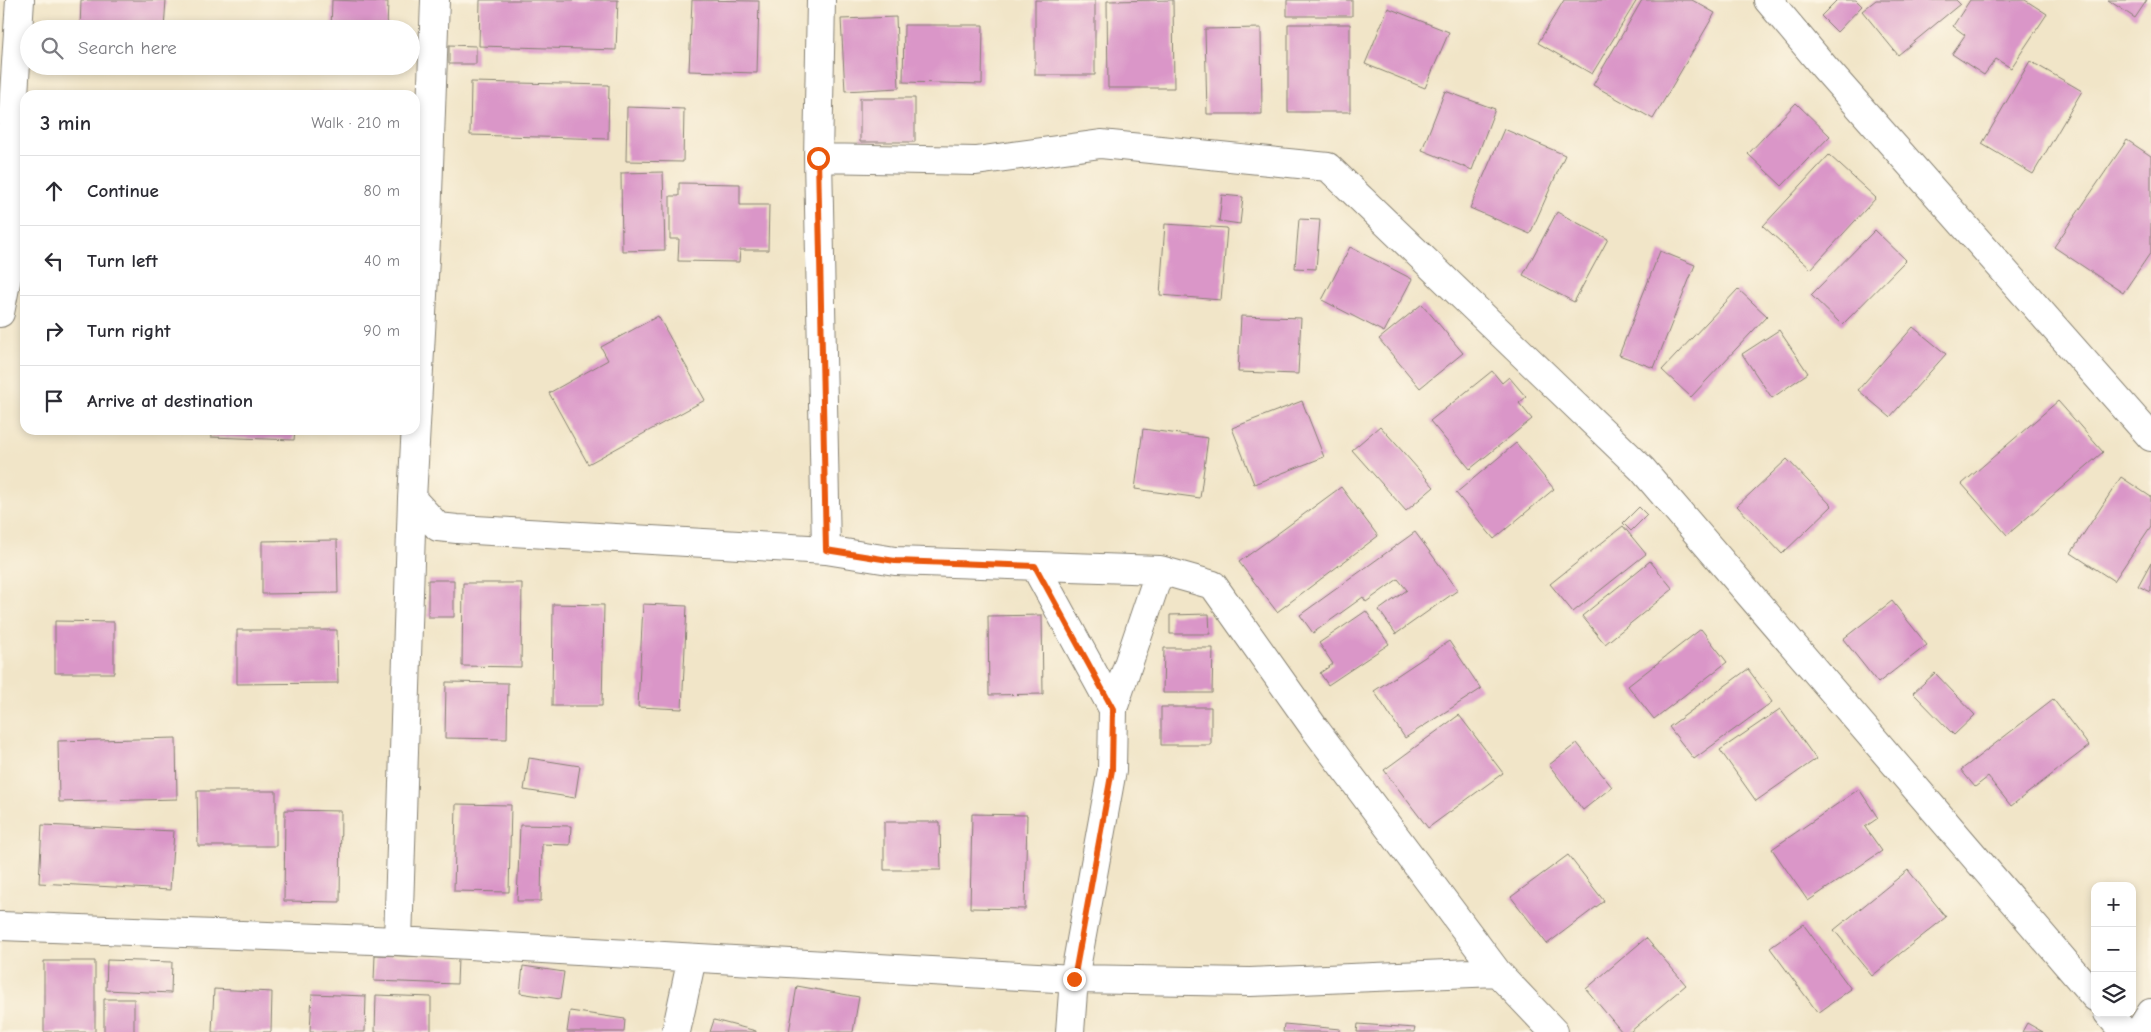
<!DOCTYPE html>
<meta charset="utf-8">
<style>
:root{--surface:#fff;--page:#f2f2f3;--text:#2b2b33;--muted:#7c7c81;--line:#e1e1e2}
body{margin:0;font-family:"Comic Neue",sans-serif;background:var(--page);color:var(--text)}
.controls{position:absolute;right:15px;bottom:15px;display:grid;overflow:hidden;border-radius:10px;box-shadow:0 2px 8px #0003}
.controls button{width:45px;height:45px;display:grid;place-items:center;padding:0;border:0;border-bottom:1px solid var(--line);background:var(--surface);color:var(--text);font:25px sans-serif}
.stop{position:absolute;width:15px;height:15px;margin:-11px;border:4px solid #ea580c;border-radius:50%;background:#fff}
.stop.end{background:#ea580c;border-color:#fff;box-shadow:0 1px 5px #0008}
.list{margin:0;padding:0;list-style:none}
h2{display:flex;justify-content:space-between;align-items:center;height:65px;margin:0;padding:0 20px;font-size:21px}
h2 small{font-size:16px;font-weight:400;color:var(--muted)}
.list li{display:grid;grid-template-columns:32px 1fr auto;gap:15px;align-items:center;box-sizing:border-box;height:70px;padding:0 20px;border-top:1px solid var(--line)}
.list b{display:block;font-size:19px;white-space:nowrap}
.list em{font-size:16px;font-style:normal;color:var(--muted)}
.icon{flex:none;width:28px;height:28px;fill:none;stroke:currentColor;stroke-width:2;stroke-linecap:round;stroke-linejoin:round}
.map{position:relative;flex:none;width:2151px;height:1032px;overflow:hidden}
.search{position:absolute;background:var(--surface);box-shadow:0 2px 8px #0003;left:20px;top:20px;width:400px;height:55px;display:flex;align-items:center;gap:12px;box-sizing:border-box;padding:0 18px;border-radius:28px;color:var(--muted);font-size:19px}
.panel{position:absolute;background:var(--surface);box-shadow:0 2px 8px #0003;left:20px;top:90px;width:400px;height:345px;border-radius:15px}
.map>svg:first-child{display:block}
</style>
<div class="map">
<svg width="2151" height="1032" viewBox="0 0 2151 1032">
<rect width="100%" height="100%" fill="#fcf5e5"/>
<filter id="ink" filterUnits="userSpaceOnUse"><feTurbulence type="fractalNoise" baseFrequency=".02" numOctaves="2"/><feDisplacementMap in="SourceGraphic" scale="10" xChannelSelector="R" yChannelSelector="G"/><feConvolveMatrix kernelMatrix="1 2 1 2 8 2 1 2 1" color-interpolation-filters="sRGB"/></filter>
<filter id="wash" filterUnits="userSpaceOnUse"><feTurbulence type="fractalNoise" baseFrequency=".0096" numOctaves="4" result="noise"/><feDisplacementMap in="SourceGraphic" scale="20" xChannelSelector="R" yChannelSelector="G"/><feGaussianBlur stdDeviation="1.12" result="paint"/><feColorMatrix in="noise" values="0 0 0 0 0 0 0 0 0 0 0 0 0 0 0 0 0 1.4 0 .05"/><feComposite in="paint" operator="in"/></filter>
<g filter="url(#wash)">
<rect width="100%" height="100%" fill="#f1e5c8"/>
<g id="blocks">
<path fill="#da96c8" d="M 81,0 L 166,0 L 164,29 L 80,29 Z
M 332,0 L 388,2 L 387,29 L 331,29 Z
M 480,0 L 618,0 L 616,50 L 479,46 Z
M 692,0 L 759,1 L 757,73 L 689,71 Z
M 1035,0 L 1095,0 L 1095,75 L 1035,75 Z
M 1173,0 L 1174,88 L 1108,88 L 1107,1 Z
M 1287,0 L 1352,0 L 1352,16 L 1287,16 Z
M 1564,0 L 1637,0 L 1592,74 L 1538,43 Z
M 1642,0 L 1692,0 L 1715,13 L 1653,119 L 1593,85 Z
M 1837,0 L 1856,0 L 1862,6 L 1837,32 L 1821,16 Z
M 1876,0 L 1956,0 L 1960,4 L 1898,55 L 1862,11 Z
M 1970,0 L 2025,0 L 2047,14 L 2011,68 L 1996,59 L 1984,75 L 1952,54 L 1965,35 L 1953,26 Z
M 2108,0 L 2147,0 L 2135,18 Z
M 1388,8 L 1449,32 L 1425,88 L 1365,64 Z
M 896,17 L 899,88 L 845,91 L 841,19 Z
M 1288,24 L 1350,24 L 1350,112 L 1288,112 Z
M 904,25 L 983,25 L 982,84 L 903,82 Z
M 1261,28 L 1262,114 L 1207,114 L 1205,29 Z
M 449,45 L 476,46 L 476,64 L 449,64 Z
M 2030,61 L 2082,91 L 2033,174 L 1982,144 Z
M 471,82 L 609,85 L 608,139 L 470,135 Z
M 1445,91 L 1495,109 L 1472,170 L 1422,150 Z
M 378,92 L 378,95 L 307,95 L 307,93 Z
M 860,98 L 915,98 L 915,142 L 860,142 Z
M 1796,103 L 1830,136 L 1782,186 L 1748,154 Z
M 627,107 L 684,109 L 683,162 L 626,161 Z
M 1504,129 L 1565,155 L 1530,234 L 1470,208 Z
M 2127,140 L 2151,156 L 2151,252 L 2123,293 L 2054,247 Z
M 1829,155 L 1876,198 L 1811,269 L 1763,226 Z
M 663,172 L 665,250 L 622,251 L 621,173 Z
M 679,183 L 740,184 L 740,205 L 769,205 L 768,250 L 740,250 L 739,262 L 678,261 L 679,239 L 670,239 L 670,196 L 679,196 Z
M 1222,195 L 1243,197 L 1240,224 L 1219,221 Z
M 1557,212 L 1608,239 L 1574,302 L 1523,275 Z
M 1299,219 L 1320,220 L 1316,269 L 1295,268 Z
M 1165,224 L 1227,228 L 1221,300 L 1160,295 Z
M 1875,230 L 1906,260 L 1842,325 L 1811,295 Z
M 1350,247 L 1412,279 L 1384,332 L 1322,300 Z
M 1660,251 L 1695,265 L 1654,368 L 1619,355 Z
M 1738,289 L 1767,316 L 1691,397 L 1662,370 Z
M 1422,304 L 1463,353 L 1420,388 L 1379,339 Z
M 658,316 L 705,400 L 588,464 L 549,393 L 608,360 L 601,347 Z
M 1241,316 L 1301,318 L 1298,374 L 1238,372 Z
M 1913,327 L 1946,354 L 1890,417 L 1858,390 Z
M 1779,330 L 1808,373 L 1772,398 L 1742,354 Z
M 1492,371 L 1502,383 L 1509,377 L 1526,397 L 1519,403 L 1532,419 L 1470,469 L 1430,421 Z
M 1302,401 L 1324,457 L 1254,484 L 1232,428 Z
M 2058,401 L 2103,452 L 2007,535 L 1962,484 Z
M 1380,426 L 1434,487 L 1406,511 L 1352,450 Z
M 1143,429 L 1208,438 L 1200,498 L 1135,489 Z
M 211,430 L 295,430 L 294,440 L 211,437 Z
M 1516,443 L 1554,489 L 1494,539 L 1456,493 Z
M 1787,459 L 1832,506 L 1782,554 L 1737,506 Z
M 2121,477 L 2151,497 L 2151,526 L 2114,581 L 2071,553 Z
M 1341,487 L 1378,536 L 1277,612 L 1239,562 Z
M 1639,507 L 1647,515 L 1631,531 L 1623,523 Z
M 1623,526 L 1646,554 L 1573,612 L 1550,584 Z
M 1415,532 L 1458,590 L 1396,634 L 1379,610 L 1407,590 L 1398,579 L 1366,602 L 1363,597 L 1313,633 L 1300,615 Z
M 337,540 L 338,593 L 262,594 L 262,541 Z
M 1650,561 L 1673,589 L 1605,644 L 1582,616 Z
M 2151,562 L 2151,592 L 2138,586 Z
M 428,580 L 454,580 L 454,617 L 428,617 Z
M 463,583 L 522,583 L 521,667 L 462,666 Z
M 1892,601 L 1927,645 L 1878,683 L 1843,639 Z
M 553,604 L 604,605 L 602,706 L 552,706 Z
M 643,604 L 687,606 L 682,709 L 638,707 Z
M 1366,611 L 1389,644 L 1328,685 L 1320,673 L 1333,664 L 1319,643 Z
M 1209,614 L 1210,634 L 1170,634 L 1170,615 Z
M 1042,615 L 1043,694 L 989,695 L 988,616 Z
M 55,621 L 114,622 L 114,673 L 55,673 Z
M 1701,629 L 1727,662 L 1654,719 L 1628,686 Z
M 237,630 L 337,630 L 338,683 L 237,684 Z
M 1449,641 L 1481,689 L 1405,738 L 1374,691 Z
M 1164,648 L 1213,648 L 1212,693 L 1163,693 Z
M 1748,669 L 1772,702 L 1694,759 L 1669,727 Z
M 1935,673 L 1975,715 L 1954,735 L 1913,693 Z
M 446,682 L 508,683 L 507,739 L 445,738 Z
M 2053,699 L 2089,746 L 2011,806 L 1988,777 L 1975,787 L 1961,770 Z
M 1161,707 L 1211,707 L 1211,745 L 1161,745 Z
M 1780,709 L 1816,759 L 1756,801 L 1720,750 Z
M 1459,715 L 1503,773 L 1428,828 L 1384,770 Z
M 176,738 L 177,799 L 59,802 L 58,741 Z
M 1577,743 L 1612,787 L 1583,810 L 1549,765 Z
M 529,758 L 580,766 L 575,798 L 524,790 Z
M 1859,789 L 1878,818 L 1865,827 L 1882,851 L 1808,901 L 1772,849 Z
M 197,791 L 276,791 L 276,846 L 198,846 Z
M 456,804 L 511,805 L 509,892 L 454,891 Z
M 285,810 L 341,811 L 340,902 L 284,901 Z
M 972,814 L 1027,815 L 1025,909 L 970,908 Z
M 884,822 L 940,822 L 941,870 L 884,870 Z
M 42,825 L 174,831 L 170,890 L 39,883 Z
M 520,825 L 571,826 L 570,845 L 542,844 L 541,901 L 517,901 Z
M 1568,855 L 1604,901 L 1547,944 L 1511,897 Z
M 1908,870 L 1946,917 L 1872,976 L 1834,930 Z
M 1803,924 L 1851,989 L 1818,1013 L 1770,948 Z
M 1646,938 L 1686,985 L 1630,1032 L 1622,1032 L 1586,989 Z
M 375,955 L 458,958 L 457,984 L 374,981 Z
M 107,960 L 172,962 L 171,993 L 106,990 Z
M 44,961 L 95,961 L 95,1032 L 44,1032 Z
M 523,966 L 564,972 L 560,999 L 520,993 Z
M 797,986 L 859,997 L 853,1032 L 789,1032 Z
M 214,989 L 272,992 L 271,1032 L 212,1032 Z
M 312,994 L 366,996 L 365,1032 L 310,1032 Z
M 376,995 L 431,997 L 431,1032 L 375,1032 Z
M 104,999 L 134,999 L 134,1032 L 104,1032 Z
M 570,1011 L 625,1019 L 624,1032 L 567,1032 Z
M 714,1020 L 756,1031 L 756,1032 L 710,1032 Z
M 2027,1023 L 2043,1032 L 2022,1032 Z
M 1284,1024 L 1340,1029 L 1340,1032 L 1283,1032 Z
M 1358,1024 L 1415,1028 L 1414,1032 L 1357,1032 Z"/>
</g>
</g>
<g filter="url(#ink)">
<use href="#blocks" fill-opacity="0" stroke="#868072" stroke-width="1"/>
<g fill="none" stroke-linecap="round" stroke-linejoin="round">
<defs>
<path id="minor" d="M 435,0 L 427,221 L 412,499 L 438,527 L 457,529 L 826,550
M 821,0 L 818,158 L 826,550 L 895,561 L 1160,570 L 1213,585 L 1315,729 L 1497,972
M 1768,0 L 1825,68 L 2151,437
M 818,158 L 976,161 L 1101,144 L 1328,167 L 1642,469 L 2095,997
M 0,313 L 9,267 L 12,126 L 20,0
M 1035,566 L 1113,709
M 0,926 L 398,941 L 1074,979 L 1250,982 L 1497,972 L 1554,1032
M 398,941 L 412,499
M 2108,1013 L 2124,1032
M 676,1032 L 692,958
M 1070,1032 L 1074,979 L 1112,770 L 1113,709 L 1160,570
M 2139,1032 L 2151,1013"/>
</defs>
<use href="#minor" stroke="#868072" stroke-width="30"/>
<use href="#minor" stroke="#fff" stroke-width="28"/>
</g>
</g>
<g fill="none" stroke-linecap="round" stroke-linejoin="round" filter="url(#ink)">
<path stroke="#ea580c" stroke-width="6" d="M 818,158 L 826,550 L 895,561 L 1035,566 L 1113,709 L 1112,770 L 1074,979"/>
</g>
</svg>
<div class="controls">
<button>+</button>
<button>−</button>
<button><svg class="icon" aria-label="layers" viewBox="0 0 24 24"><path d="M12 4l9 5-9 5-9-5zM3 14l9 5 9-5"/></svg></button>
</div>
<div class="stop" style="left:818px;top:158px"></div>
<div class="stop end" style="left:1074px;top:979px"></div>
<div class="search"><svg class="icon" aria-label="search" viewBox="0 0 24 24"><circle cx="10" cy="10" r="6"/><path d="M15 15l6 6"/></svg>Search here</div>
<section class="panel">
<h2>3 min<small>Walk · 210 m</small></h2>
<ul class="list">
<li><svg class="icon" aria-label="ahead" viewBox="0 0 24 24"><path d="M12 20V5M6 11l6-6 6 6"/></svg><div><b>Continue</b></div><em>80 m</em></li>
<li><svg class="icon" aria-label="left" viewBox="0 0 24 24"><path d="M17 20v-9H6M10 6l-5 5 5 5"/></svg><div><b>Turn left</b></div><em>40 m</em></li>
<li><svg class="icon" aria-label="right" viewBox="0 0 24 24"><path d="M7 20v-9h11M14 6l5 5-5 5"/></svg><div><b>Turn right</b></div><em>90 m</em></li>
<li><svg class="icon" aria-label="arrive" viewBox="0 0 24 24"><path d="M6 21V4h12l-3 4 3 4H6"/></svg><div><b>Arrive at destination</b></div></li>
</ul>
</section>
</div>
